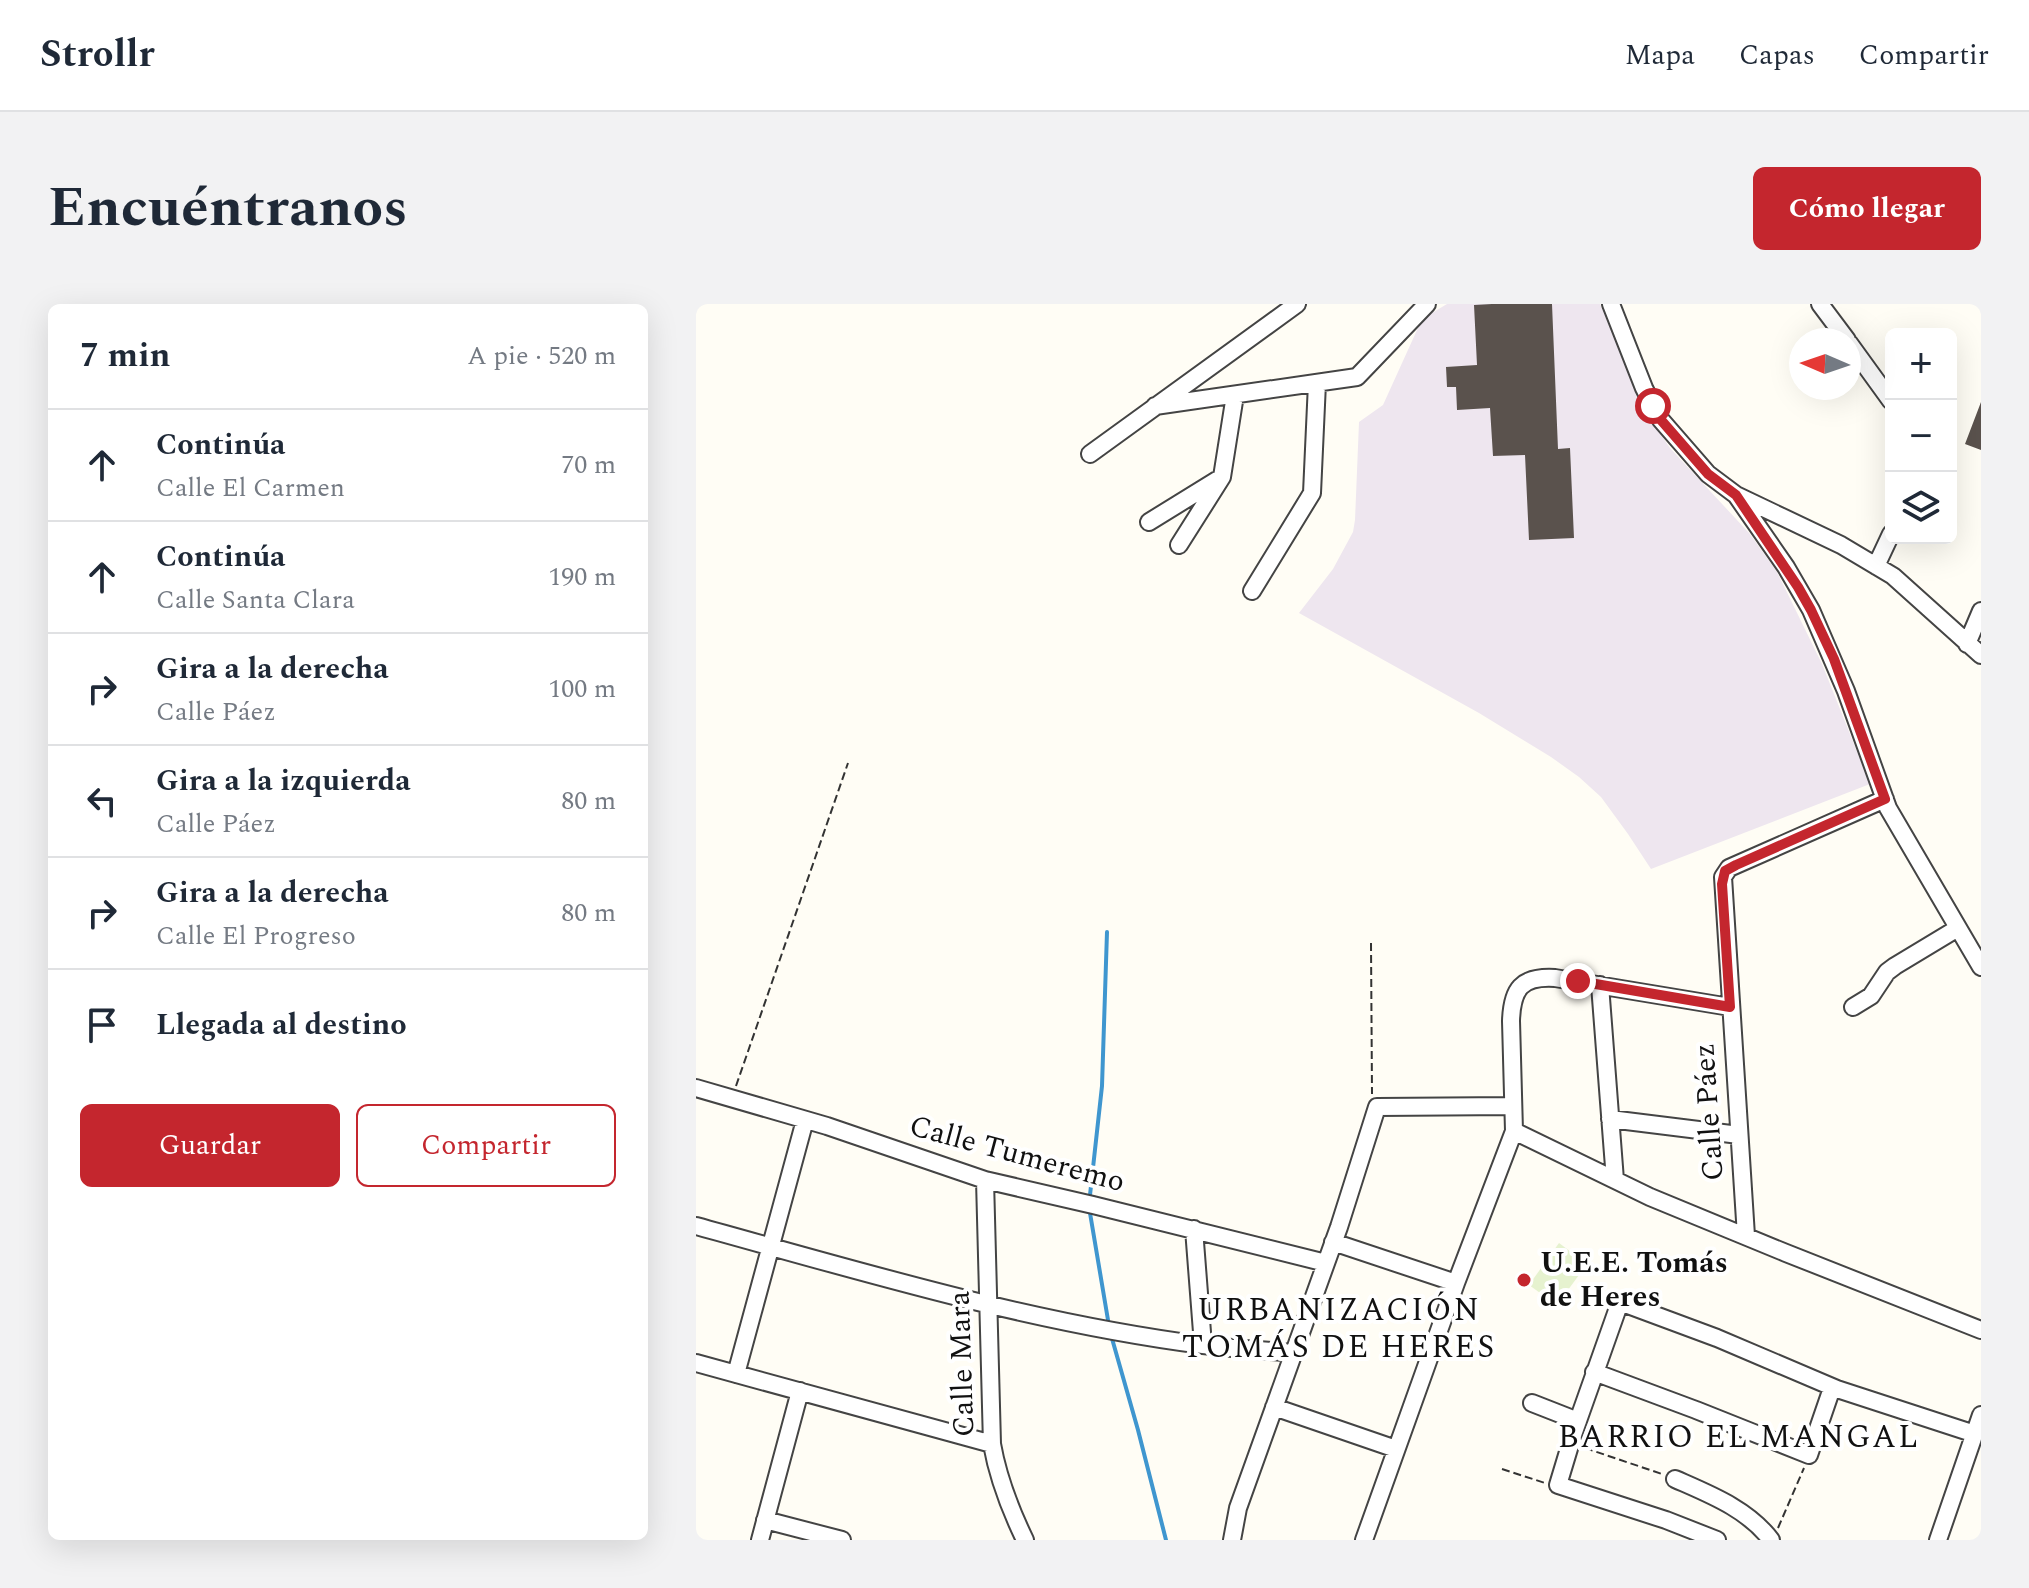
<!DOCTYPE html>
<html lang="es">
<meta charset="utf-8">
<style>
:root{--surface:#fff;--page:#f2f2f3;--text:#1f2937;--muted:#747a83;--line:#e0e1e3;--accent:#c4262e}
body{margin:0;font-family:Spectral,serif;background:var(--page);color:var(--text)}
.controls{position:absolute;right:24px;top:24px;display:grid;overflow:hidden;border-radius:12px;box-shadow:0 8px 32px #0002}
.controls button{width:72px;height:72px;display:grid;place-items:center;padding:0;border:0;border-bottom:2px solid var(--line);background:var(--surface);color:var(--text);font:40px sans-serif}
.compass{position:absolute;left:1093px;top:24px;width:72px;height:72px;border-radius:50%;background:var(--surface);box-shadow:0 8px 32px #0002;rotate:272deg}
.stop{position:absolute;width:24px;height:24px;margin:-18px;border:6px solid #c4262e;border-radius:50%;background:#fff}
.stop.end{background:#c4262e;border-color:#fff;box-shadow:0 2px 8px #0008}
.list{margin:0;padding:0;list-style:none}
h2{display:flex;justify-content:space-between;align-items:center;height:104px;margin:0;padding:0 32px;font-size:34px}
h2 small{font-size:26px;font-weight:400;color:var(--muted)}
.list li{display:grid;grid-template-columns:52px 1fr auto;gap:24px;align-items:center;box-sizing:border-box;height:112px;padding:0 32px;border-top:2px solid var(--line)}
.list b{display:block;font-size:30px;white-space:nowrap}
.list p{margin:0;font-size:26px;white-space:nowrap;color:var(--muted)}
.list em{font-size:26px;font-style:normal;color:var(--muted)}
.actions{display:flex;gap:16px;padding:24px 32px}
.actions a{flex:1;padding:18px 0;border:2px solid var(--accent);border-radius:12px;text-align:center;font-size:28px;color:var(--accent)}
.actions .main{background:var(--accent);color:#fff}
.icon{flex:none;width:44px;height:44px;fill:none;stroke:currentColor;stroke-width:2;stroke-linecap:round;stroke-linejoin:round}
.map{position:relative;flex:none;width:1285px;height:1236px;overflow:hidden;border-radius:12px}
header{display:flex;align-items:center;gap:48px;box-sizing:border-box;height:112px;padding:0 40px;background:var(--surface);border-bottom:2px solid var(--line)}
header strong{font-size:38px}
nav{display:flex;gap:44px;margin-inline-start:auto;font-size:28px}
.intro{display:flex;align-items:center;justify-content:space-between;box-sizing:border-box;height:192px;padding:0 48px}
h1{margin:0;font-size:56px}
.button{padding:20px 36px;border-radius:12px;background:var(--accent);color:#fff;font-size:28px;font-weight:700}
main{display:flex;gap:48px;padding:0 48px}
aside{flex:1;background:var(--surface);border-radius:12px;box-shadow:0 8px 32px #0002}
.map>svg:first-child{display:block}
</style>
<header>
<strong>Strollr</strong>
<nav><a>Mapa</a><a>Capas</a><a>Compartir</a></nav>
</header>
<div class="intro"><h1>Encuéntranos</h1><a class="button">Cómo llegar</a></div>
<main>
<aside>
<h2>7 min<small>A pie · 520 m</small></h2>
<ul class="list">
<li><svg class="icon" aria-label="ahead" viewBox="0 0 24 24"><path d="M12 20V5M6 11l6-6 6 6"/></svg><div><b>Continúa</b><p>Calle El Carmen</p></div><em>70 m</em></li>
<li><svg class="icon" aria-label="ahead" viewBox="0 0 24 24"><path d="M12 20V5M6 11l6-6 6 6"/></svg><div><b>Continúa</b><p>Calle Santa Clara</p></div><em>190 m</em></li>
<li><svg class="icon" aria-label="right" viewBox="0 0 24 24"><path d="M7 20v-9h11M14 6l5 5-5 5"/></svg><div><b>Gira a la derecha</b><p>Calle Páez</p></div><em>100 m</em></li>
<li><svg class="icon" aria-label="left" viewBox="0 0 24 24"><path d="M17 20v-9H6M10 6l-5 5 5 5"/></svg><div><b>Gira a la izquierda</b><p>Calle Páez</p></div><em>80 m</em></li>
<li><svg class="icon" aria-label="right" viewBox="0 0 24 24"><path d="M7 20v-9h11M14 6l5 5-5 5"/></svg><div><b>Gira a la derecha</b><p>Calle El Progreso</p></div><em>80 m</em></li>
<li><svg class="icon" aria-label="arrive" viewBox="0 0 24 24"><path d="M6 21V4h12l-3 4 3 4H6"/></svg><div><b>Llegada al destino</b></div></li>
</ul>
<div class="actions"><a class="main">Guardar</a><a>Compartir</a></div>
</aside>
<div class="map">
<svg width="1285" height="1236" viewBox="0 0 1285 1236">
<rect width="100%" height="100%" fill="#fffdf5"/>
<path fill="#eee6ef" d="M 751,0 L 904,0 L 944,95 L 963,128 L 974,144 L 1054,230 L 1081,268 L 1126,360 L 1174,480 L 955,565 L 932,530 L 905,493 L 883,473 L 855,453 L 783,409 L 603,309 L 637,265 L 657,228 L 659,216 L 663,118 L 687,101 L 726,15 Z"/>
<path fill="#e6f2cf" d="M 863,939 L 891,960 L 861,1001 L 833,981 Z"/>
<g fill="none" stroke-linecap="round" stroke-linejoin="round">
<path stroke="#3f96cf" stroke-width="4" d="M 394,891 L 406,782 L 411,628
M 394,909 L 412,1016
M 415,1031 L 442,1126 L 470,1236"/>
</g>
<path fill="#5a524d" d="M 796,0 L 856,0 L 862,145 L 874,144 L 878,234 L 833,236 L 829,151 L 797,152 L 794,104 L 761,106 L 760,83 L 751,83 L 750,63 L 781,61 L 778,1 Z
M 1285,98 L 1285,146 L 1269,140 Z"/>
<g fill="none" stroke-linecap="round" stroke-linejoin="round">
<defs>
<path id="minor" d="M 915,0 L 948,84 L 957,102 L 965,116 L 1012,170 L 1040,191 L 1145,241 L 1197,272 L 1285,351
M 1124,0 L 1151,36
M 1153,39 L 1195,97
M 459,102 L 661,73 L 731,0
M 394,150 L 601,0
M 1040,191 L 1090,263 L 1115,306 L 1150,387 L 1192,504 L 1285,663
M 453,218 L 521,176
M 483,241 L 526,173 L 539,91
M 1180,262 L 1195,230
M 556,287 L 616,189 L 621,79
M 1271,340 L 1285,307
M 904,681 L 919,876
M 1157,703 L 1175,692 L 1191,668 L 1199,662 L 1262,624
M 0,784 L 131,822 L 289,876 L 397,901 L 630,959
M 914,815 L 1043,831
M 818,827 L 954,893 L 1090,949 L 1285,1026
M 289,876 L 296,1140 C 302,1174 314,1205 329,1236
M 0,922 C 167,968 335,1019 507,1041 C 537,1045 568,1046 598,1049
M 498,925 L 507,1041
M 1050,932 L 1027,573 L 1033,564 L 1189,495
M 637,938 L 760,979
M 0,1059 L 296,1140
M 898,1068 L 1000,1106 L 1113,1151 L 1136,1084
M 40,1070 L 109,816
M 836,1099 L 882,1117
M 578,1103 L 700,1145
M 979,1175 C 1013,1190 1052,1205 1075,1236
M 69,1216 L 146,1236
M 64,1236 L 104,1087
M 536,1236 L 542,1204 L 643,923 L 681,803 L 817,802
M 668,1236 L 760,979 L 818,827 L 815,717 C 816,685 825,672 859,674 L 1034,703
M 1021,1236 L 970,1216 L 862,1181 L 878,1128 L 924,998 L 1021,1034 L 1141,1085 L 1279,1130
M 1242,1236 L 1285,1111"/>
</defs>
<use href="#minor" stroke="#444" stroke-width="20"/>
<path stroke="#333" stroke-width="2" stroke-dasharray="8 4" stroke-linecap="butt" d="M 675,639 L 676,790
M 40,782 L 152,459
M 889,1144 L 966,1170
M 806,1165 L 849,1179
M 1082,1224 L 1108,1164"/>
<use href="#minor" stroke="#fff" stroke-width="16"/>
</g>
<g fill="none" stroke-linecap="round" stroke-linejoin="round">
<path stroke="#c4262e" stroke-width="10" d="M 882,677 L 1034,703 L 1026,580 L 1029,567 L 1040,561 L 1189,495 L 1138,355 L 1115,306 L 1102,283 L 1040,191 L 1012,170 L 965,116 L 957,102"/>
</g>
<circle fill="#c4262e" stroke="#fff" stroke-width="3" cx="828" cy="976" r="8"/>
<g text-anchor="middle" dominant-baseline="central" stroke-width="8" stroke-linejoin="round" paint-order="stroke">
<g font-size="30" fill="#111" stroke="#fff">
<text transform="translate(1013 808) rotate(-94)">Calle Páez</text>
<text transform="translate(321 850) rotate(15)">Calle Tumeremo</text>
<text transform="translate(266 1060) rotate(-92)">Calle Mara</text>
</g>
<g font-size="30" font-weight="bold" fill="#111" stroke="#fff" text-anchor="start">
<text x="844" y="959">U.E.E. Tomás<tspan x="844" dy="34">de Heres</tspan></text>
</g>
<g font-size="32" letter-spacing="2" fill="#111" stroke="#fff">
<text x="643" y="1006">URBANIZACIÓN<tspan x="643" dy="37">TOMÁS DE HERES</tspan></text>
<text x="1043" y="1133">BARRIO EL MANGAL</text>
</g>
</g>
</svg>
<div class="controls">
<button>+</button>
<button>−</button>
<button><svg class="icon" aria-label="layers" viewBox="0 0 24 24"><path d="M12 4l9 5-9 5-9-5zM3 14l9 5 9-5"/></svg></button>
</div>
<svg class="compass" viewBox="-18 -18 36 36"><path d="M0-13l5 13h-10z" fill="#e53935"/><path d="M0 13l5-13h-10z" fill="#747a83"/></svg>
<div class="stop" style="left:957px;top:102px"></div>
<div class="stop end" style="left:882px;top:677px"></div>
</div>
</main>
